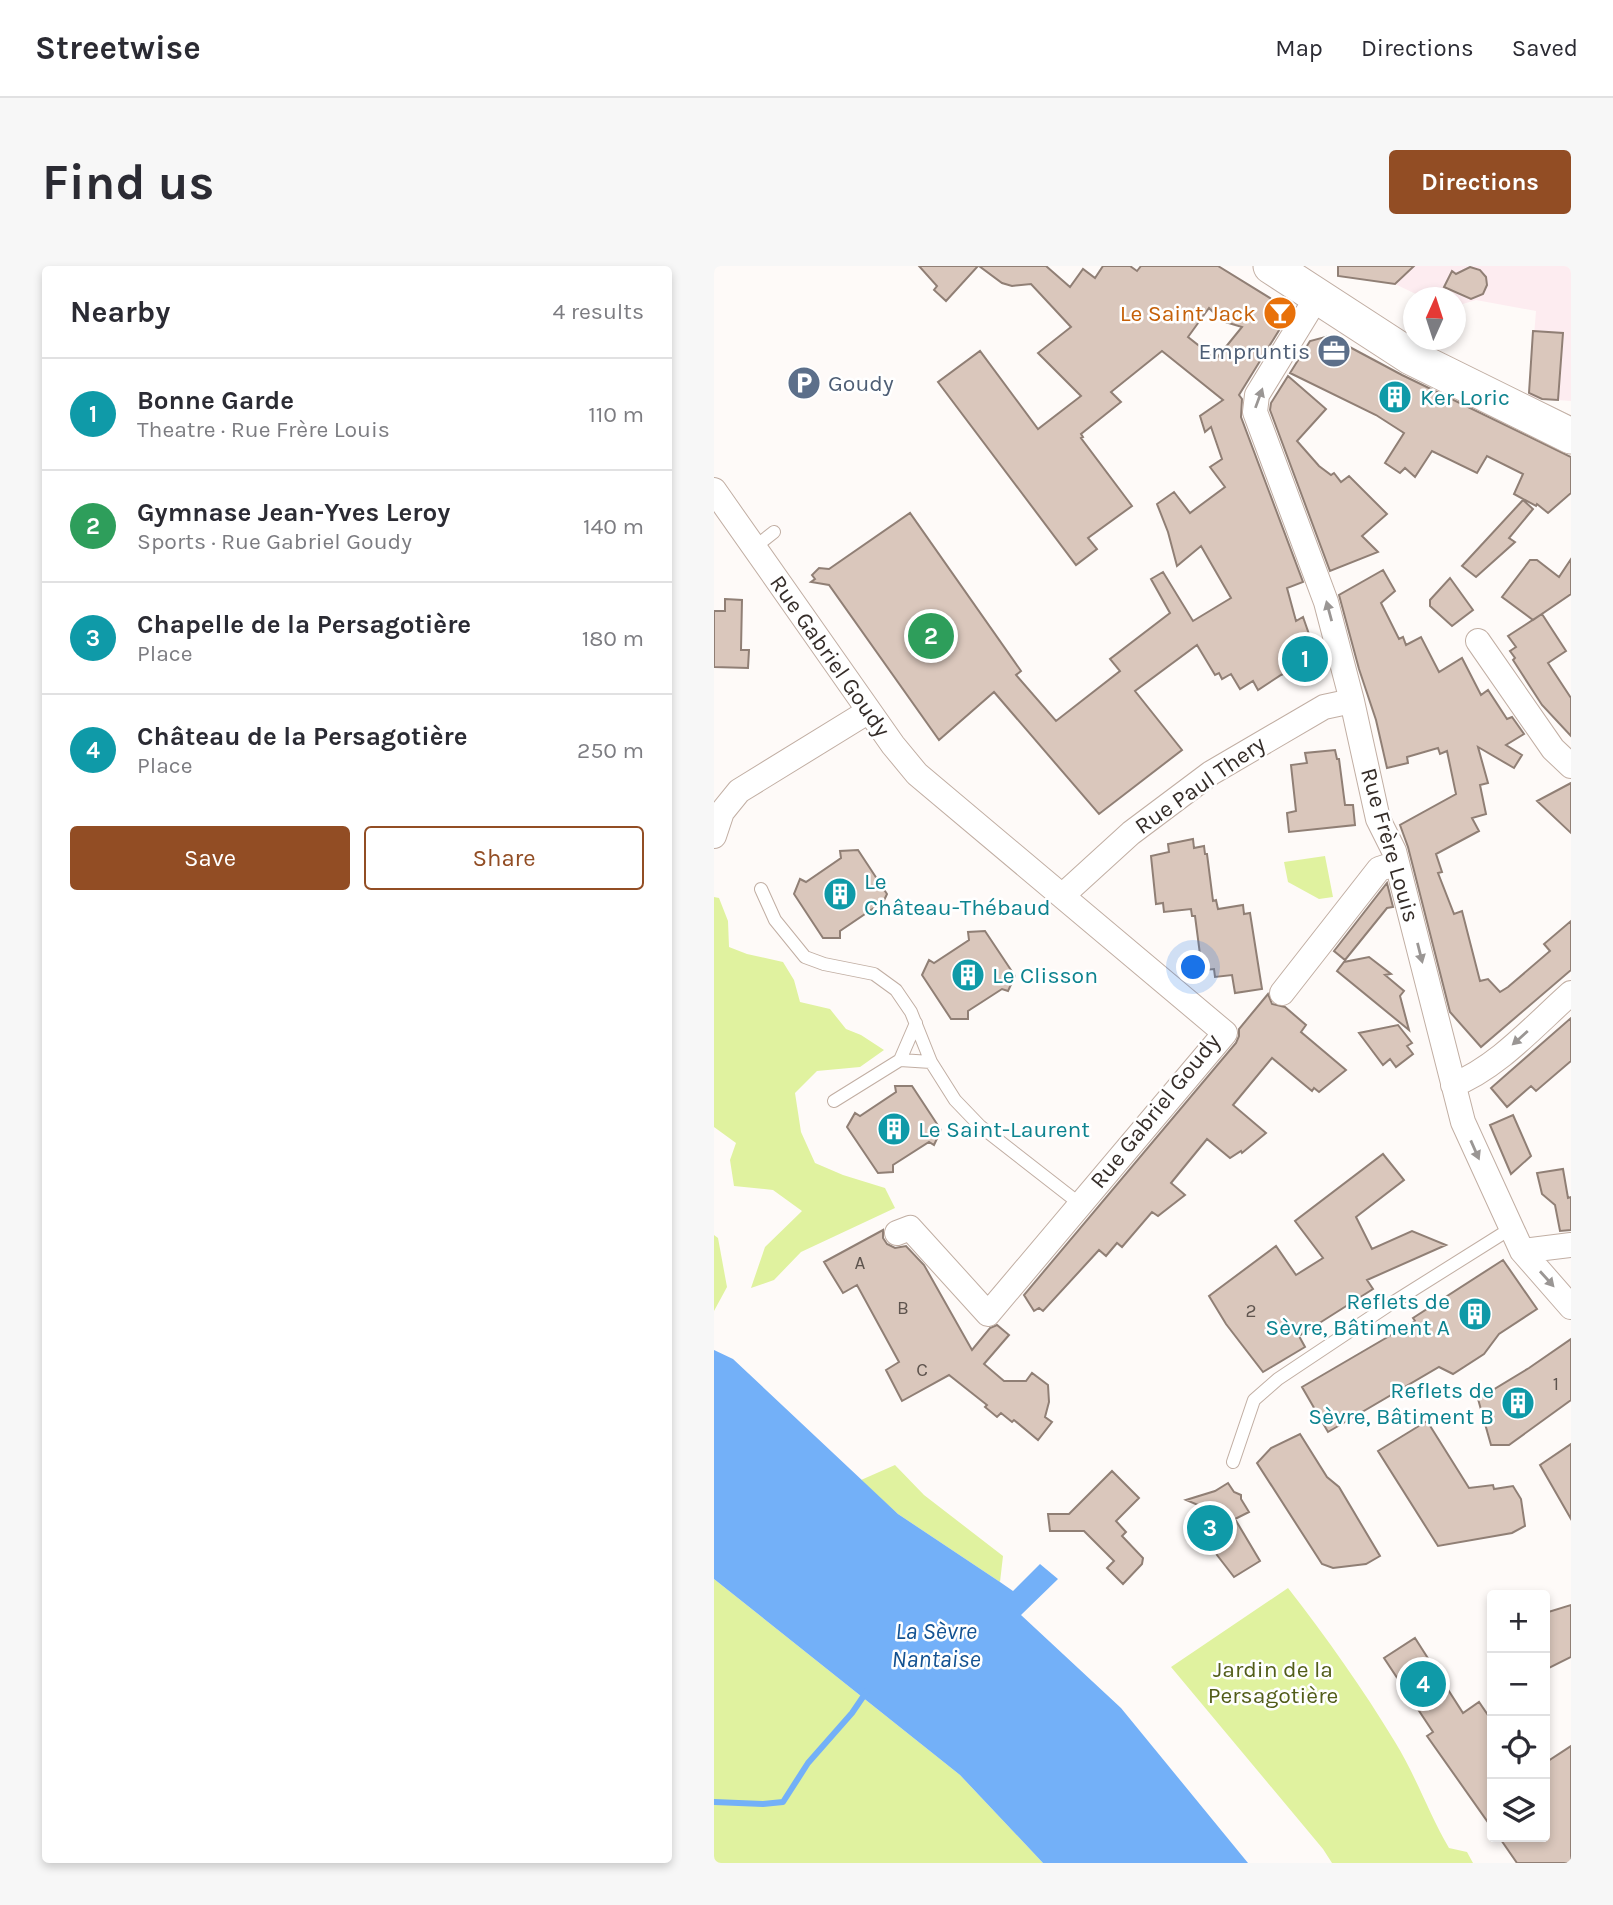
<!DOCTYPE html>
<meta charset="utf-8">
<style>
:root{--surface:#fff;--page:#f7f7f7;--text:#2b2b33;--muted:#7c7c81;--line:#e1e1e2;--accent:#924d24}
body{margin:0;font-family:Karla,sans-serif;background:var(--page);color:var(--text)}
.controls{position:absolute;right:21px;bottom:21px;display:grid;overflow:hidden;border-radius:7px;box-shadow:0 4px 10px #0003}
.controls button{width:63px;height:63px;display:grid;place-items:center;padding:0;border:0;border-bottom:2px solid var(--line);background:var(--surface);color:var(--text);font:35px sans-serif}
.compass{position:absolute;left:689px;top:21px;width:63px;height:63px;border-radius:50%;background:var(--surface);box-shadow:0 4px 10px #0003;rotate:3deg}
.you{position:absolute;left:480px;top:702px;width:24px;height:24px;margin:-18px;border:5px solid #fff;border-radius:50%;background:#1a73e8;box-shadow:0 0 0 10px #1a73e833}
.badge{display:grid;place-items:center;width:46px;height:46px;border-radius:50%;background:var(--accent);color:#fff;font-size:23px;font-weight:700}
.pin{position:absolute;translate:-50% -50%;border:4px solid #fff;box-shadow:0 2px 7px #0006}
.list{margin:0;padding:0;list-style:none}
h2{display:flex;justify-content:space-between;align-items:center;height:91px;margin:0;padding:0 28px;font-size:30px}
h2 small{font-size:23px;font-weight:400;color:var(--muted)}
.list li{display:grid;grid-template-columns:46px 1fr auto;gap:21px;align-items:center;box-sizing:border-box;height:112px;padding:0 28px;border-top:2px solid var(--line)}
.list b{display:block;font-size:26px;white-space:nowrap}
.list p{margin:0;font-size:23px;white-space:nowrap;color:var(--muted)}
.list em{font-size:23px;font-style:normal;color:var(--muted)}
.actions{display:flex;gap:14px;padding:21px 28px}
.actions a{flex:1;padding:16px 0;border:2px solid var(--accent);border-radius:7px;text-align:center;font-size:24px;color:var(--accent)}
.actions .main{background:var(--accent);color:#fff}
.icon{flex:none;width:38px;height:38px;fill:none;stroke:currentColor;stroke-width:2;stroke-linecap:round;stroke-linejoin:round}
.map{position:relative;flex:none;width:857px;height:1597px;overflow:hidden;border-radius:7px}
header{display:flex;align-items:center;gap:42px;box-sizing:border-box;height:98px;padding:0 35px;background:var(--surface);border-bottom:2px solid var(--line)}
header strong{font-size:33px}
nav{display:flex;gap:38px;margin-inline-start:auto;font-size:24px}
.intro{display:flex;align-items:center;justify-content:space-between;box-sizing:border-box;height:168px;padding:0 42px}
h1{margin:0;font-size:49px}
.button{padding:18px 32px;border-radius:7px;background:var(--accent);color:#fff;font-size:24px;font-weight:700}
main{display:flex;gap:42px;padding:0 42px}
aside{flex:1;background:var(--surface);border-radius:7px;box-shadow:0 4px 10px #0003}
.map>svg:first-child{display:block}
</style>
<header>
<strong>Streetwise</strong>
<nav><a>Map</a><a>Directions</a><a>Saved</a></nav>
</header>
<div class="intro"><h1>Find us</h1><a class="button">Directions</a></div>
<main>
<aside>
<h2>Nearby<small>4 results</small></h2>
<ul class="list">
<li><span class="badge" style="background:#0f9aa8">1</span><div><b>Bonne Garde</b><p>Theatre · Rue Frère Louis</p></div><em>110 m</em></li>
<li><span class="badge" style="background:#2e9e5b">2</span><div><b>Gymnase Jean-Yves Leroy</b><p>Sports · Rue Gabriel Goudy</p></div><em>140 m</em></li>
<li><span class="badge" style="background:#0f9aa8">3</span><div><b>Chapelle de la Persagotière</b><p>Place</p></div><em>180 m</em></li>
<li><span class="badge" style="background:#0f9aa8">4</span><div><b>Château de la Persagotière</b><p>Place</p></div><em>250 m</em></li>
</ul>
<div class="actions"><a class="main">Save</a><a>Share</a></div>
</aside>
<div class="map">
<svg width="857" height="1597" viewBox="0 0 857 1597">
<rect width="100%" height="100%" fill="#fefaf8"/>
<path fill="#fdecf0" d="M 654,0 L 857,0 L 857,135 L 815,132 L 822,45 L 762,34 L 742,40 L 741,32 L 708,31 L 681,18 L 653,14 Z"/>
<path fill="#e0f29f" d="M 611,590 L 619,631 L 605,633 L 574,616 L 570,596 Z
M 0,631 L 5,632 L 14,655 L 15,681 L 33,688 L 69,696 L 80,714 L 86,736 L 116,743 L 132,763 L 147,769 L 170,784 L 146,801 L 103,805 L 81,827 L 87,866 L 101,897 L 129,909 L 171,922 L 181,942 L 87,986 L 60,1014 L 37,1022 L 51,981 L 88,945 L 59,924 L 20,920 L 16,894 L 22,877 L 0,861 Z
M 0,969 L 4,972 L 13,1021 L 0,1045 Z
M 181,1199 L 210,1229 L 289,1290 L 286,1316 L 184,1248 L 147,1214 Z
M 0,1313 L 246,1509 L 329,1597 L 0,1597 Z
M 574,1322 C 613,1372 649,1423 681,1476 C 702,1510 715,1548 735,1582 L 753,1586 L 759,1597 L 618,1597 L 609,1583 L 457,1401 Z"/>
<path fill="#73b0f8" d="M 0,1084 L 19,1093 L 184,1248 L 286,1316 L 299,1325 L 326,1298 L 344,1313 L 307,1349 L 407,1442 L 534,1597 L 329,1597 L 246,1509 L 0,1313 Z"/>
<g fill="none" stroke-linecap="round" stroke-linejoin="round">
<path stroke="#73b0f8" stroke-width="6" d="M 0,1536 L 49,1538 L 69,1536 L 94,1497 L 138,1447 L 153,1425"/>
</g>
<path fill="#dac7bc" stroke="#907f75" stroke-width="2" fill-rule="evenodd" d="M 205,0 L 264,0 L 232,35 L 220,24 L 223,20 Z
M 265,0 L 332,0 L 356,21 L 369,3 L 381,12 L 389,0 L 416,0 L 423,5 L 427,0 L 504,0 L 577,45 L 525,129 L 528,133 L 527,151 L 589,316 L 573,322 L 582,355 L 589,351 L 604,394 L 567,409 L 544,424 L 539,415 L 526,423 L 517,408 L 508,413 L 505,407 L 501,409 L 483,379 L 421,425 L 468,484 L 385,548 L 280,426 L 225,474 L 115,319 L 97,316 L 101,313 L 98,309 L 105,302 L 115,303 L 196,247 L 307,405 L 302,409 L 342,455 L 406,405 L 396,393 L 456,347 L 437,313 L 449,306 L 479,355 L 517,332 L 487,280 L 463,300 L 454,266 L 443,238 L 460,226 L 476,247 L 511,221 L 496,201 L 508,193 L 497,161 L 491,166 L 486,150 L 509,134 L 448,85 L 397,126 L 407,136 L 367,168 L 369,171 L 367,172 L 418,240 L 374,272 L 383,283 L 362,299 L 224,116 L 266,85 L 324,163 L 367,130 L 324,87 L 357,61 L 317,18 L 298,20 L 288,17 ZM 495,42 L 508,55 L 528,61 L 502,93 L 474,71 Z
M 624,0 L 700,0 L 681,18 L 624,10 Z
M 756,1 L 766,4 L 772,11 L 773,19 L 769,28 L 757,33 L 730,21 L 738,5 L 742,8 Z
M 819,65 L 849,67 L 844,134 L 828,133 L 815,127 Z
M 615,70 L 688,109 L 857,191 L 857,227 L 834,247 L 823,238 L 822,240 L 800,228 L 809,208 L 773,190 L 763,207 L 718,185 L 701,211 L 691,202 L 686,207 L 671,197 L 690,167 L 662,149 L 576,107 L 596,75 Z
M 574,110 L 612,143 L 583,175 L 605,200 L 617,209 L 620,207 L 627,216 L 635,210 L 673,248 L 648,270 L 664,286 L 616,305 L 556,144 L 557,137 Z
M 809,234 L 819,243 L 795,272 L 801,276 L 762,311 L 748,300 Z
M 857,293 L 857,328 L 819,354 L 788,331 L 816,294 L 823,294 L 845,311 Z
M 669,304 L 681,325 L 667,337 L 685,373 L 689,371 L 692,379 L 707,371 L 725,406 L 748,392 L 767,429 L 774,424 L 793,453 L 798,451 L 810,468 L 792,479 L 808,489 L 800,502 L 764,481 L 774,517 L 766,519 L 772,548 L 758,552 L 765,565 L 722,588 L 728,606 L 724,607 L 740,648 L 748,645 L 766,715 L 774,713 L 786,726 L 794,721 L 836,685 L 830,678 L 857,655 L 857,704 L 767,781 L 736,746 L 694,581 L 686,559 L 742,528 L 733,485 L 726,488 L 724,482 L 693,491 L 694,497 L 673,502 L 662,454 L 645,403 L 625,329 Z
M 736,312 L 759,344 L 738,360 L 716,340 L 716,334 Z
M 11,333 L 28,334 L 27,384 L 35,384 L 34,402 L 0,401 L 0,345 L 11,345 Z
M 828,348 L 852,385 L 834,397 L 857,432 L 857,470 L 828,439 L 799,394 L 801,392 L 796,385 L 802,381 L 794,370 Z
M 621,484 L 623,493 L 625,493 L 631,539 L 639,539 L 641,559 L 575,566 L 573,547 L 582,545 L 577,499 L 593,497 L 591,487 Z
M 857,517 L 857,567 L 823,535 Z
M 479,573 L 480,582 L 490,580 L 491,588 L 493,588 L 499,635 L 502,634 L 504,643 L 529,639 L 530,648 L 536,647 L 548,723 L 521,727 L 518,709 L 501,711 L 500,703 L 491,704 L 489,695 L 487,696 L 481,650 L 478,650 L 477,643 L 450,646 L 449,637 L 442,638 L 437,590 L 455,586 L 454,578 Z
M 144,584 L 173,628 L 165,645 L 160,642 L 126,665 L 126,672 L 109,672 L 80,628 L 86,613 L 92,616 L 127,592 L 126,585 Z
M 673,617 L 679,641 L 673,642 L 631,694 L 620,685 Z
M 271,665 L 301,710 L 294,725 L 288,723 L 254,745 L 254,753 L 237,753 L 208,709 L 215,694 L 220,697 L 255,674 L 254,666 Z
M 655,691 L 677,708 L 671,709 L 690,725 L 686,730 L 695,764 L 623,705 L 630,696 Z
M 554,728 L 558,738 L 571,741 L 592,759 L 587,766 L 632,804 L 605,826 L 600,822 L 598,825 L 558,792 L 519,839 L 552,867 L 528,887 L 527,885 L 516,892 L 493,873 L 457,917 L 471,929 L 444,950 L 438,946 L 408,981 L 403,977 L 392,990 L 385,984 L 329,1045 L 325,1042 L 320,1045 L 310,1029 L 522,777 L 525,770 L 525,763 Z
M 857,752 L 857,795 L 822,825 L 817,820 L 793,841 L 777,822 Z
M 684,759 L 698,777 L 693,780 L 699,788 L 682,801 L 676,793 L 669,799 L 645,767 Z
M 181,820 L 198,820 L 227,864 L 220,879 L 215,876 L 179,899 L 179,906 L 164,907 L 133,861 L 141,847 L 146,850 L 182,826 Z
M 799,849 L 817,890 L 797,908 L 776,859 Z
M 669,888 L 690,914 L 642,951 L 658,983 L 698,965 L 732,979 L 653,1014 L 659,1023 L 585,1070 L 591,1081 L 549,1106 L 512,1058 L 495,1030 L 562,980 L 582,1009 L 609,992 L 581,955 Z
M 849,903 L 854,932 L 857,931 L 857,964 L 846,965 L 841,939 L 828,928 L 823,907 Z
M 169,964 L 169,972 L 173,978 L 181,982 L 192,980 L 210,999 L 258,1084 L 276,1062 L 283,1059 L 295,1069 L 270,1098 L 290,1115 L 312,1115 L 318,1107 L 334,1119 L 335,1136 L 331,1151 L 338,1156 L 324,1174 L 300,1154 L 298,1156 L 287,1147 L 283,1151 L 271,1141 L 273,1139 L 235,1109 L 188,1135 L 172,1104 L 185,1096 L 143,1019 L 129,1027 L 110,996 Z
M 789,994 L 823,1043 L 785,1068 L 770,1088 L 739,1108 L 725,1101 L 614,1166 L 588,1121 L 701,1055 L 699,1052 Z
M 857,1073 L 857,1134 L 795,1179 L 777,1179 L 764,1133 L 815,1102 Z
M 713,1155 L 755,1222 L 779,1219 L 780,1223 L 799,1220 L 807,1233 L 811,1260 L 798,1267 L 724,1280 L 664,1185 Z
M 586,1168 L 613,1211 L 625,1221 L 666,1290 L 652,1298 L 619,1302 L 608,1298 L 543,1197 L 557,1182 Z
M 857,1178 L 857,1253 L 826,1199 Z
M 398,1205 L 425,1232 L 402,1255 L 412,1266 L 408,1270 L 429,1292 L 428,1298 L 409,1318 L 393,1302 L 400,1295 L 370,1265 L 336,1265 L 334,1248 L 355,1248 Z
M 514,1217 L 520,1226 L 527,1229 L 527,1233 L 535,1246 L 521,1253 L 546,1295 L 520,1311 L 503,1289 L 479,1249 L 491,1242 L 472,1234 L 501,1225 Z
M 857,1339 L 857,1391 L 831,1404 L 831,1347 Z
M 701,1372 L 749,1447 L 765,1436 L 778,1455 L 778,1562 L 713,1470 L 719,1466 L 670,1392 Z
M 857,1480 L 857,1597 L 803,1597 L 785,1571 L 831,1571 L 831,1497 Z"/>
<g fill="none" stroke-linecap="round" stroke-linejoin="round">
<defs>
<path id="service" d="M 41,281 L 60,266
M 47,623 L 61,654 L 91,691 L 110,698 L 160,708 L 182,724 L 197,746 L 217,796 L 241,834 L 266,860 L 366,938
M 186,794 L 217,796
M 120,835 L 186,794 L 202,757
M 519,1196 L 540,1134 L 564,1113 L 675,1039 L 796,963"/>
<path id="minor" d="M 603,31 L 543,129 L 541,146 L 612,336 L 638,435 L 664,553 L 680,585 L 749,856 L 808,985 L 857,1041
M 0,224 L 179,479 L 203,508 L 511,767 L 274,1048 L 196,962 L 183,967
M 764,375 L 839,483 L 857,500
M 0,570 L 8,546 L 25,525 L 155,445
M 349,629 L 417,567 L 497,507 L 610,441 L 638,435
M 568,727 L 665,603 L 683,597
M 739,819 C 783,802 821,759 857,727
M 808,985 L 857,979"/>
<path id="secondary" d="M 557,0 L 697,91 L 857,170"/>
</defs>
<use href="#service" stroke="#c1aea3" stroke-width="14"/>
<use href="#minor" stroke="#c1aea3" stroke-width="26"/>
<use href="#secondary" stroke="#c1aea3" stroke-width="37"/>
<use href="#service" stroke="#fff" stroke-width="12"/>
<use href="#minor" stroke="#fff" stroke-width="24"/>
<use href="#secondary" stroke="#fff" stroke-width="35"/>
</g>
<defs><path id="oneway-solid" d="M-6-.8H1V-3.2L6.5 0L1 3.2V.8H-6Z" transform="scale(1.75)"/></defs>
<g fill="#9a9694">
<use href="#oneway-solid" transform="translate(545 132) rotate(-70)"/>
<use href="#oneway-solid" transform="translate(615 345) rotate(-105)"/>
<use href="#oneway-solid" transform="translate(706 687) rotate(76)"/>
<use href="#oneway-solid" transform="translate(806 772) rotate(138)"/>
<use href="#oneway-solid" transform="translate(761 884) rotate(66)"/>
<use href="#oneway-solid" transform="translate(833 1013) rotate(48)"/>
</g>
<defs>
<symbol id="bar-disc" viewBox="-11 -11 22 22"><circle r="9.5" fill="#e8710a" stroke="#fff"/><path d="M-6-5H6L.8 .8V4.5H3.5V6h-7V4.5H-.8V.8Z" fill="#fff"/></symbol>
<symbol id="office-disc" viewBox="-11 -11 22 22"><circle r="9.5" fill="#5c6f8a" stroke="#fff"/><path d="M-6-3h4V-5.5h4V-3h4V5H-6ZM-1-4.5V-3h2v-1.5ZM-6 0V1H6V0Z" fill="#fff"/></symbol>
<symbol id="parking-disc" viewBox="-11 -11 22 22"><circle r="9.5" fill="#5c6f8a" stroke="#fff"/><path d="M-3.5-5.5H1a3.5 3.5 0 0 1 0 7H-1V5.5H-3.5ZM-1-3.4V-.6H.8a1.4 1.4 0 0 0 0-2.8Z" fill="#fff"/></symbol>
<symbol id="building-disc" viewBox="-11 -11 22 22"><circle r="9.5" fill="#0f9aa8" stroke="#fff"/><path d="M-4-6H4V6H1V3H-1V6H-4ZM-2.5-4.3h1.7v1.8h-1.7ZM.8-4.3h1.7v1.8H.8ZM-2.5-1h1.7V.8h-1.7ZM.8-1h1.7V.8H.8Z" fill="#fff"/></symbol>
</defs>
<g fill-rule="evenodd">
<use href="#bar-disc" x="547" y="28" width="38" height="38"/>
<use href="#office-disc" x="601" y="66" width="38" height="38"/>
<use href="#parking-disc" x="71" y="98" width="38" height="38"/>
<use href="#building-disc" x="662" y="112" width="38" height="38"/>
<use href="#building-disc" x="107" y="609" width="38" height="38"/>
<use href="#building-disc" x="235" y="690" width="38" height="38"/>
<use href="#building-disc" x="161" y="844" width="38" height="38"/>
<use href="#building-disc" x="742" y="1029" width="38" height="38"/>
<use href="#building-disc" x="785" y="1118" width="38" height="38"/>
</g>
<g text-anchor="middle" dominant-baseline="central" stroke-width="5" stroke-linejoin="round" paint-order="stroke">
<g font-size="19" fill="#5e544e">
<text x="146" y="997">A</text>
<text x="189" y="1042">B</text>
<text x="537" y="1045">2</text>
<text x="208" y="1104">C</text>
<text x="842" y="1118">1</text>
</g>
<g font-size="23" fill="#c56008" stroke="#fff" text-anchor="end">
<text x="542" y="47">Le Saint Jack</text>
</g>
<g font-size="23" fill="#4e5e75" stroke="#fff" text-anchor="end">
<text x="596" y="85">Empruntis</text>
<text x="114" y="117" text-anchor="start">Goudy</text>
</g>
<g font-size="23" fill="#0d838f" stroke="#fff" text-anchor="start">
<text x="706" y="131">Ker Loric</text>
<text x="150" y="615">Le<tspan x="150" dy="26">Château-Thébaud</tspan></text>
<text x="278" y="709">Le Clisson</text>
<text x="204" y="863">Le Saint-Laurent</text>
<text x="736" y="1035" text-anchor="end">Reflets de<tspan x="736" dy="26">Sèvre, Bâtiment A</tspan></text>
<text x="780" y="1124" text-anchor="end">Reflets de<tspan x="780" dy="26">Sèvre, Bâtiment B</tspan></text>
</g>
<g font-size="23" fill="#352d29" stroke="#fff">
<text transform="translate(116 390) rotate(55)">Rue Gabriel Goudy</text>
<text transform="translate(486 519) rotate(-35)">Rue Paul Thery</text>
<text transform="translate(676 579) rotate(74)">Rue Frère Louis</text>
<text transform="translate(441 845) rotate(-51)">Rue Gabriel Goudy</text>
</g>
<g font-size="23" fill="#525d19" stroke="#fff">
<text x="559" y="1403">Jardin de la<tspan x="559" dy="26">Persagotière</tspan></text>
</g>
<g font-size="24" font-style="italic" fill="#135292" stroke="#fff">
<text x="222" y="1365">La Sèvre<tspan x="222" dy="28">Nantaise</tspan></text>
</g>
</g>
</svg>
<div class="controls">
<button>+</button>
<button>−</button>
<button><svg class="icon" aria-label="locate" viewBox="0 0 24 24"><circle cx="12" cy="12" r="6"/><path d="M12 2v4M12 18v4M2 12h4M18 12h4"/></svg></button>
<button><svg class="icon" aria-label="layers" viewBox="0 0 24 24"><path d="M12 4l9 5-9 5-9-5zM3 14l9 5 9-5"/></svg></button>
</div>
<svg class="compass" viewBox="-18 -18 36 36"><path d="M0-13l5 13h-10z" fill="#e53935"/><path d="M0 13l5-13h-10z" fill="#7c7c81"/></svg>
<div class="you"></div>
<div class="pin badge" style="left:591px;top:393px;background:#0f9aa8">1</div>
<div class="pin badge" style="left:217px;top:370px;background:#2e9e5b">2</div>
<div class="pin badge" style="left:496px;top:1262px;background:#0f9aa8">3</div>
<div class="pin badge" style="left:709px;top:1418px;background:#0f9aa8">4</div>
</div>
</main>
